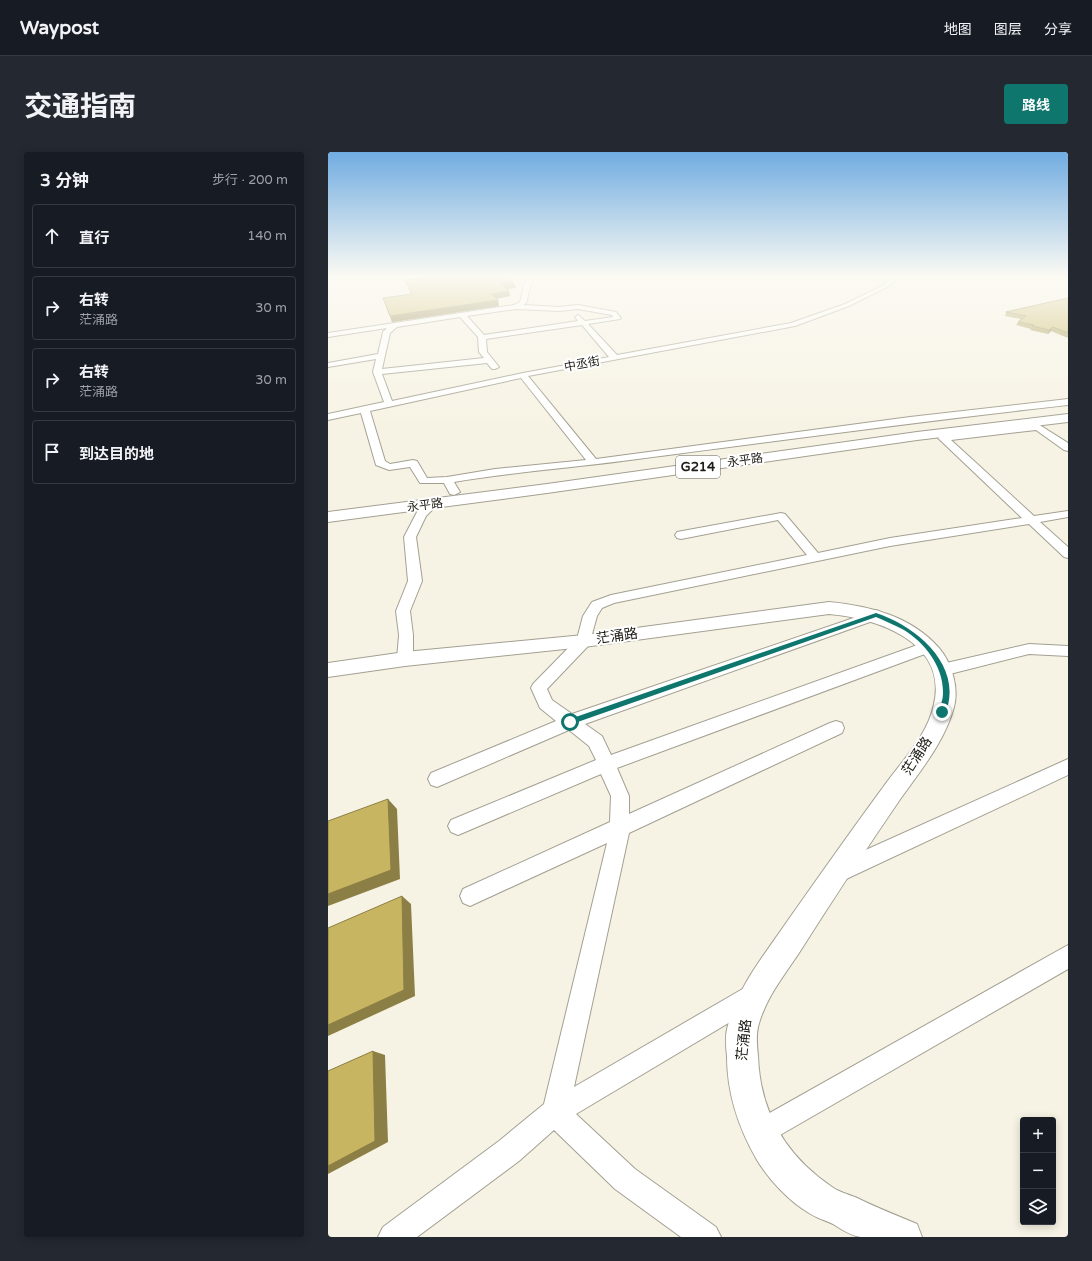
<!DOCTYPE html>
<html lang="zh">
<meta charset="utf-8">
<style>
:root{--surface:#171b24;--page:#242831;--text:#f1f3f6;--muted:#9ea1a6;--line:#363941;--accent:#0f766e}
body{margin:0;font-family:"Varela Round","Noto Sans SC",sans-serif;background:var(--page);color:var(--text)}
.controls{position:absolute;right:12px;bottom:12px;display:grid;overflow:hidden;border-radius:4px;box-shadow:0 2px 10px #0003}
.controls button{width:36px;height:36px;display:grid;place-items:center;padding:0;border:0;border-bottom:1px solid var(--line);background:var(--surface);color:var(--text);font:20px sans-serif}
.stop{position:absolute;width:12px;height:12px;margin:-9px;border:3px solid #0f766e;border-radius:50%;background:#fff}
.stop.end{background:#0f766e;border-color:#fff;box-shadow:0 1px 4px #0008}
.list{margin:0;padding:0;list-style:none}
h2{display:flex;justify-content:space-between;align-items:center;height:52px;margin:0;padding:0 16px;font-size:17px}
h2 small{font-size:13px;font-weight:400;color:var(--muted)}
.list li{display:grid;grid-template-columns:26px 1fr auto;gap:12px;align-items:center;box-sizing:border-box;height:64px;margin:0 8px 8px;padding:0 8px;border:1px solid var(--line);border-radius:4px}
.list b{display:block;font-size:15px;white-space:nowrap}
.list p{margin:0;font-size:13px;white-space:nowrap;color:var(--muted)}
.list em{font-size:13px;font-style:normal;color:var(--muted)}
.icon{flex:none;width:22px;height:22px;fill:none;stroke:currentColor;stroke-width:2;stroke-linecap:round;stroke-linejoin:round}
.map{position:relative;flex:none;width:740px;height:1085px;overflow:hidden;border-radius:4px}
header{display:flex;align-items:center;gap:24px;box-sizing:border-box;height:56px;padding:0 20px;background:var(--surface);border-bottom:1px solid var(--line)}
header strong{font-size:19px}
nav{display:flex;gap:22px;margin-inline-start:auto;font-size:14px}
.intro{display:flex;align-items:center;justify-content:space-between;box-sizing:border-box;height:96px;padding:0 24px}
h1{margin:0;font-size:28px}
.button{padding:10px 18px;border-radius:4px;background:var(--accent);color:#fff;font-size:14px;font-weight:700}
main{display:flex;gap:24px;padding:0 24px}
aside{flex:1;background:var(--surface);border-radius:4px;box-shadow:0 2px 10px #0003}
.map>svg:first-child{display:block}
</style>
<header>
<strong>Waypost</strong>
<nav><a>地图</a><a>图层</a><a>分享</a></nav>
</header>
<div class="intro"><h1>交通指南</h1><a class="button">路线</a></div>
<main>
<aside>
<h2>3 分钟<small>步行 · 200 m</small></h2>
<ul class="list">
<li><svg class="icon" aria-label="ahead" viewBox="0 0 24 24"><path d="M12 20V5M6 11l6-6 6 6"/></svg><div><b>直行</b></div><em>140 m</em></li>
<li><svg class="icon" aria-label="right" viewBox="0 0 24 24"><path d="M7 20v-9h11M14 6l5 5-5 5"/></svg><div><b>右转</b><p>茫涌路</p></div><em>30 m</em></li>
<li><svg class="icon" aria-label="right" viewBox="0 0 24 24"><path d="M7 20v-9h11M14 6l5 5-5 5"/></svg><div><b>右转</b><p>茫涌路</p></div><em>30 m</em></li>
<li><svg class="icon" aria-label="arrive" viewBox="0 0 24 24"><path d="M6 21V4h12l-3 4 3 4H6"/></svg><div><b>到达目的地</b></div></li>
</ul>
</aside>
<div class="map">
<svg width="740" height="1085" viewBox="0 0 740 1085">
<rect width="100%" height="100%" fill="#f7f3e4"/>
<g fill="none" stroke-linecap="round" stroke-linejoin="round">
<defs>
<path id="pedestrian" d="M 569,124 L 573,124 L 558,136 L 554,136 L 554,134 Z"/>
<path id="minor" d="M 0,124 L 4,124 L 2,127 L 0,128 Z
M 199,124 L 205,124 L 198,151 L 195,153 L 231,155 L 250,153 L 288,160 L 293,166 L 292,167 L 260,172 L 289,203 L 463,171 L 517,152 L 554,134 L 559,135 L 521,154 L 467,174 L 200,224 L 268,307 L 582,265 L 740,247 L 740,253 C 594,269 448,289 302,308 C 243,316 184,320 126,330 L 132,340 L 126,343 L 122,342 L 116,331 L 92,331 L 82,315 L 61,318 L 48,313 L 33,261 L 0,268 L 0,262 L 56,250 L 45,220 L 48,207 L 0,215 L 0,211 L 50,202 L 55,180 L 59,176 L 0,185 L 0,181 L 186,153 L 192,150 ZM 188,157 L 231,159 L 250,157 L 284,163 L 285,165 L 257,169 L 250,163 L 247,165 L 250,169 L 156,183 L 139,164 ZM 132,165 L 150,185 L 151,200 L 156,206 L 54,217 L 62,181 L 69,175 ZM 254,173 L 281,205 L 195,221 L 64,249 L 54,222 L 159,211 L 164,217 L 167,217 L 171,215 L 159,200 L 158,187 ZM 193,226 L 258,308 L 167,317 L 119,325 L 99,326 L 89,309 L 85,308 L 62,312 L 57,309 L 42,259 Z
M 519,124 L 526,124 L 531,127 L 526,128 Z
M 710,272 L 740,291 L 740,299 L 736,298 L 708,278 L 623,288 L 706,364 L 740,359 L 740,365 L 712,370 L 740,395 L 740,406 L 736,405 L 701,372 L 562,394 L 286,451 L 274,456 L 269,464 L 261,493 L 219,537 L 224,548 L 244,562 L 543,460 L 548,458 L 553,460 L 555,463 L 553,466 L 257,572 L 274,584 L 283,603 L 595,491 L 600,490 L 605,491 L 607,495 L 605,499 L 289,616 L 301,644 L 301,662 L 502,571 L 508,569 L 514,571 L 516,576 L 514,581 L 301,681 L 246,935 L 418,835 L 426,831 L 434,835 L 438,843 L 434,851 L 248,962 L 307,1017 L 388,1075 L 393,1085 L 353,1085 L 287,1037 L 226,978 L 191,1009 L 89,1085 L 50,1085 L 55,1075 L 171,989 L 216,952 L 279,691 L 142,754 L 135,751 L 132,744 L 135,737 L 282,670 L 283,644 L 273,622 L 130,683 L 123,680 L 120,674 L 123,668 L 268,608 L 261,594 L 241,578 L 109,635 L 103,633 L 100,627 L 103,621 L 228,569 L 212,556 L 203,536 L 205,532 L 249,487 L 255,464 L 264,450 L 283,443 L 479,403 L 450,368 L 353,387 L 349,386 L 347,383 L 349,380 L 453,361 L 457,362 L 490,401 L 562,386 L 694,366 L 610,286 L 615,283 Z
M 104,349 L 108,350 L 110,352 L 98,364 L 88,385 L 94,429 L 82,459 L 85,483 L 85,507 L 82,511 L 77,512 L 72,511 L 69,507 L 71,483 L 68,459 L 80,429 L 76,385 L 89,360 L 100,350 Z
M 701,492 L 740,494 L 740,504 L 701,502 L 614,524 L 609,522 L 606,518 L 609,514 L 614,512 Z
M 740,607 L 740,623 L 516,728 L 509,731 L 502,728 L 499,721 L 502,714 Z
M 740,793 L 740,817 L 440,990 L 431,994 L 422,990 L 418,981 L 422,972 Z"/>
<path id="tertiary" d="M 501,450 C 542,454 583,464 611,496 C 624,511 631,536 626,555 C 617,589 593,618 573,646 C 538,697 504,749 471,801 C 455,825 437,847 430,875 C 428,884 429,895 430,904 C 432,960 457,1003 504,1035 C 511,1040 519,1042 527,1045 C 547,1055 568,1063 589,1072 L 594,1085 C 574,1085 552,1085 533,1085 C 523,1084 513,1077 505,1072 C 497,1068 488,1066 481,1061 C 461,1049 441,1028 429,1008 C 410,975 399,941 399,904 C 398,895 397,886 399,877 C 408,838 434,806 456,774 C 489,727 522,680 556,634 C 574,609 600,583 606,552 C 620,490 549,466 501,462 L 256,495 L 77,514 L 0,525 L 0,511 L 77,500 L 256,483 Z"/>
<path id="trunk" d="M 740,262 L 740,270 L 589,288 L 219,341 L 0,370 L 0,360 L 219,332 L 589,280 Z"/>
</defs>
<use href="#pedestrian" stroke="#a3a092" stroke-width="2"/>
<use href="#minor" stroke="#a3a092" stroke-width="2"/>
<use href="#tertiary" stroke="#a3a092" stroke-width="2"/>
<use href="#trunk" stroke="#a3a092" stroke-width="2"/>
<use href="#pedestrian" fill="#fff" fill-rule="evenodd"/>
<use href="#minor" fill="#fff" fill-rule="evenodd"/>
<use href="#tertiary" fill="#fff" fill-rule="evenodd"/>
<use href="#trunk" fill="#fff" fill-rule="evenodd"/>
</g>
<path fill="#ac9c54" d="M 77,128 L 188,136 L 179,137 L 181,139 L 182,144 L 168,147 L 170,148 L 171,154 L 64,170 L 55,146 L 83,142 L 79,133 Z
M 740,146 L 740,186 L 723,179 L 720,182 L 702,178 L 703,177 L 688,173 L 690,170 L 693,167 L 677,164 L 678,160 Z"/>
<path fill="#8c7f45" d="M 186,131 L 188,136 L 175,137 L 174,132 Z
M 181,139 L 182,144 L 165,147 L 164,142 Z
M 170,148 L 171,154 L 64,170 L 62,164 Z
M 725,175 L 723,179 L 720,182 L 721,178 Z
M 60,647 L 69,657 L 72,727 L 0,754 L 0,742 Z
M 74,744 L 83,752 L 87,844 L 0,884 L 0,873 Z
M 45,899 L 57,903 L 60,990 L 0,1022 L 0,1014 Z"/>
<path fill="#c8b562" stroke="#8c7f45" d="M 113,124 L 179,124 L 186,131 L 174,132 L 181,139 L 164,142 L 170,148 L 62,164 L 55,146 L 84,142 L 77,128 Z
M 740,146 L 740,181 L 725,175 L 721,178 L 704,174 L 706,173 L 690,170 L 698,164 L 678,160 Z
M 60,647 L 63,718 L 0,742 L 0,669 Z
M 74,744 L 76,838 L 0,873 L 0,776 Z
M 45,899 L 47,989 L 0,1014 L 0,919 Z"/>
<linearGradient id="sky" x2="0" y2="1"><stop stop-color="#71ace1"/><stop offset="0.45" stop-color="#fbfaf3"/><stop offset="1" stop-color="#fbfaf3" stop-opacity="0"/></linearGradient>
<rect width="740" height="276" fill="url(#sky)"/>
<path fill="#0f766e" d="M 548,461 C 588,474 637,514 617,562 L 612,562 L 611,560 C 612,554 615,548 615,542 C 616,515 597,491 576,478 C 567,473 557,469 548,465 L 244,572 L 239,572 L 238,570 L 239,568 Z"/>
<g text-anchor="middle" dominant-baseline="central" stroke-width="4" stroke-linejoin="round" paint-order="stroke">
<g font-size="12" fill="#1d1c16" stroke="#fff">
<text transform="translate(254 212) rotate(-11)">中丞街</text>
<text transform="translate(417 308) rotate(-8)">永平路</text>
<text transform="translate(97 353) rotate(-7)">永平路</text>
</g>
<rect fill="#fff" stroke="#61605c" stroke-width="1" x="348" y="304" width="44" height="22" rx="3"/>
<g font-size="13" font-weight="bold" fill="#1d1c16">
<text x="370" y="315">G214</text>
</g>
<g font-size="14" fill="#1d1c16" stroke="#fff">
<text transform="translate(289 484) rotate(-8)">茫涌路</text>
<text transform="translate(589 604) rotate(-57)">茫涌路</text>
<text transform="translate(416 888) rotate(-84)">茫涌路</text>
</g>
</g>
</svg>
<div class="controls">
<button>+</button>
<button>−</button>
<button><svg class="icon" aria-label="layers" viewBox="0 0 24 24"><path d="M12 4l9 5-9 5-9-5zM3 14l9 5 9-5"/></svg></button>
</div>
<div class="stop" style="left:242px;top:570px"></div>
<div class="stop end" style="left:614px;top:560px"></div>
</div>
</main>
